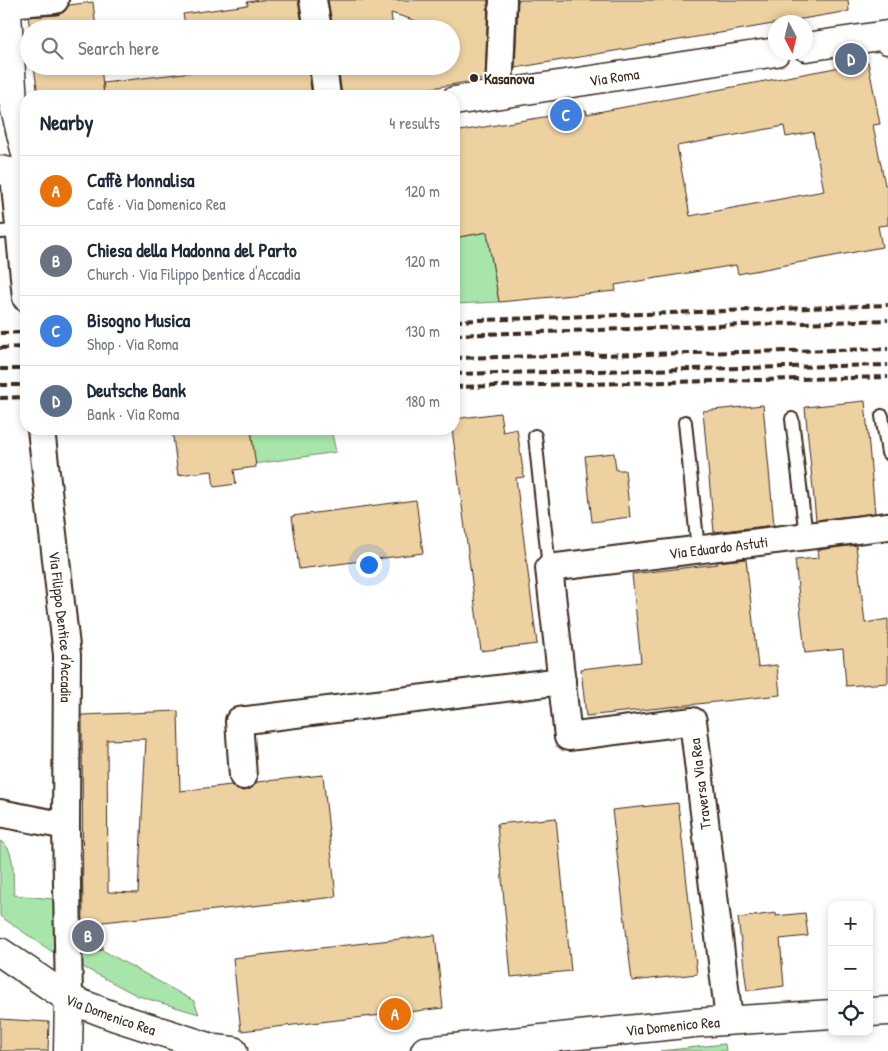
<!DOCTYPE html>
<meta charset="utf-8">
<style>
:root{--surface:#fff;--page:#f6f6f7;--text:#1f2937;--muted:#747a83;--line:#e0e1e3;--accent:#3b2a1e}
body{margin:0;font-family:"Patrick Hand",sans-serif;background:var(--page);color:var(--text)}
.controls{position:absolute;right:15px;bottom:15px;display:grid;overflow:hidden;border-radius:10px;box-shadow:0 2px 8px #0003}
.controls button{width:45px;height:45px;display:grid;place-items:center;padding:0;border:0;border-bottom:1px solid var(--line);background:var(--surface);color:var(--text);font:25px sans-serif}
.compass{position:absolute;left:768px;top:15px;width:45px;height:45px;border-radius:50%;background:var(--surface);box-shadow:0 2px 8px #0003;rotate:173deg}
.you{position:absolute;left:368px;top:564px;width:18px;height:18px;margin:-12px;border:4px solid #fff;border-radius:50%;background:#1a73e8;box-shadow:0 0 0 8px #1a73e833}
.badge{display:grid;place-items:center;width:32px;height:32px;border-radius:50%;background:var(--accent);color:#fff;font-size:16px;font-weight:700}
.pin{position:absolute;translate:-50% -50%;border:2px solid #fff;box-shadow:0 1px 5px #0006}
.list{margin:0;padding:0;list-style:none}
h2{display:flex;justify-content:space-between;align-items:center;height:65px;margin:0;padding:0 20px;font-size:21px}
h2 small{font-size:16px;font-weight:400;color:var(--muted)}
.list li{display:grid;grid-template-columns:32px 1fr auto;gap:15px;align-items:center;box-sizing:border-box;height:70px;padding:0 20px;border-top:1px solid var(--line)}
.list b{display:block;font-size:19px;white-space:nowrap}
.list p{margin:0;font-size:16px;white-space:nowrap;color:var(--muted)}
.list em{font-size:16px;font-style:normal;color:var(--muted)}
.icon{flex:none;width:28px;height:28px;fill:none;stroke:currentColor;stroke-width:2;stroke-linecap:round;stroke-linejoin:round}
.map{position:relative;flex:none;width:888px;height:1051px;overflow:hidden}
.search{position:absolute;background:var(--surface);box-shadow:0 2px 8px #0003;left:20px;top:20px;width:440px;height:55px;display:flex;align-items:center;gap:12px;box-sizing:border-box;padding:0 18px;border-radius:28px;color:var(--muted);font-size:19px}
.panel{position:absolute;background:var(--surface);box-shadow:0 2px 8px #0003;left:20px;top:90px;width:440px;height:345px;border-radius:20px}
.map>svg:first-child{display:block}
</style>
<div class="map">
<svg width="888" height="1051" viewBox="0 0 888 1051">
<rect width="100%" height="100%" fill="#fff"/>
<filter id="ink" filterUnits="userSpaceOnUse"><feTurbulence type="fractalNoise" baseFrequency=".02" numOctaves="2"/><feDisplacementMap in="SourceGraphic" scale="10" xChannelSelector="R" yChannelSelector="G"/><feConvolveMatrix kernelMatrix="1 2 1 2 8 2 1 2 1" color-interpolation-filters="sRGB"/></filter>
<g filter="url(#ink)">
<path fill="#a8e5ab" stroke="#728864" d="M 487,232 L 499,302 L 454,304 L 454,238 Z
M 251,429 L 331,429 L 336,452 L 255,464 Z
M 0,841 C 17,849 12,879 14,895 L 53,899 L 54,953 L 0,916 Z
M 102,950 L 194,1001 L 199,1014 L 138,996 L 83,967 L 79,953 Z
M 725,1044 L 726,1051 L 660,1051 L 724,1044 Z"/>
<path fill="#eed1a1" stroke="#3b2a1e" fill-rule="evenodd" d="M 260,0 L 298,0 L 303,29 L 186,29 L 183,14 L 248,5 L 247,2 Z
M 328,0 L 488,0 L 485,79 L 385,96 L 342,96 L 338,66 L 451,66 L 451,29 L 442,29 L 391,13 L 393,29 L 333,29 Z
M 518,0 L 848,0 L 849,11 L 515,68 Z
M 93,2 L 96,29 L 30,29 L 28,17 L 57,15 L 64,12 L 69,5 Z
M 868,62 L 880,124 L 873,125 L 885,185 L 888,185 L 888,225 L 878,226 L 882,247 L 738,274 L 736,265 L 615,285 L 616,291 L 499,302 L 487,232 L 454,238 L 454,132 L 586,110 L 587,114 ZM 784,126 L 786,137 L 813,132 L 824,191 L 690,216 L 677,146 Z
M 34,66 L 101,66 L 104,96 L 38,96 Z
M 191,66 L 308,66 L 312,96 L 104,96 L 103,83 L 192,72 Z
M 865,401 L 875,513 L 816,520 L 805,407 Z
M 763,405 L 774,525 L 714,532 L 703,411 Z
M 500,413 L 503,432 L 517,429 L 524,477 L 516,478 L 537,644 L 481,651 L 452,429 L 454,419 Z
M 172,429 L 251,429 L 256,467 L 234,470 L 236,484 L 214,487 L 212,471 L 178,475 Z
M 614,453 L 616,470 L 625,470 L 630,517 L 592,522 L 585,456 Z
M 416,500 L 423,553 L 299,569 L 292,516 Z
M 856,545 L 865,623 L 888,619 L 888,683 L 846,686 L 843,649 L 805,653 L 795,560 L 819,558 L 818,550 Z
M 746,559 L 758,667 L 777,665 L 780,695 L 586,716 L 581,669 L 641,662 L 632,574 L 717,564 L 717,562 Z
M 178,711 L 180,791 L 231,785 L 237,790 L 245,791 L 252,788 L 257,782 L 323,775 L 336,897 L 103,922 L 102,950 L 83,950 L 82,715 ZM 146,739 L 138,893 L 108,892 L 107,740 Z
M 678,803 L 697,974 L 632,981 L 612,810 Z
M 556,818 L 571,971 L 511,977 L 497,824 Z
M 776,913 L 776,916 L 805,913 L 808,936 L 780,939 L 784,986 L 747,991 L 738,918 Z
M 435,935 L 443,1008 L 241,1031 L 233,958 Z
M 0,1019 L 49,1022 L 48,1051 L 0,1051 Z"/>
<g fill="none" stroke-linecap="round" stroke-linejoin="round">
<defs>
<path id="service" d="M 0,232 L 19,231
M 882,416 L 888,453
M 792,419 L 806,536
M 685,422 L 698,550
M 535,436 L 549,568"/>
<g id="minor">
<path d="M 313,0 L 318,29"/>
<path d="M 7,4 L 55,0"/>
<path d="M 323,66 L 327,96"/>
<path d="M 499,94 L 503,0"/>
<path d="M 14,175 L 26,298"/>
<path id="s1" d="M 41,429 L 67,655 L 66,826 L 69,999"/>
<path d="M 243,776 L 239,721 L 562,681"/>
<path d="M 0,813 L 66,826"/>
<path id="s2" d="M 729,1020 L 693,721 L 568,737 L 549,568 L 888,526"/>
</g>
<g id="tertiary">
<path d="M 6,0 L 13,101 L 26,154"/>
<path d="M 806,47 L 887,35 L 888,40"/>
<path id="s3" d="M 454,101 L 776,52"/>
<path d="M 0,170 L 26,175"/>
</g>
<g id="secondary">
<path id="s4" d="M 0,952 L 69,999 L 116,1017 L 215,1049 L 233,1051"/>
<path d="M 869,1012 L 888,1011"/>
<path d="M 68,1051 L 69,999"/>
<path id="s5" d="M 425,1051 L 694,1023 L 832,1014"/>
</g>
</defs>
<use href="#service" stroke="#3b2a1e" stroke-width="16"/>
<use href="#minor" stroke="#3b2a1e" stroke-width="30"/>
<use href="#tertiary" stroke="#3b2a1e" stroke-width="31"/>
<use href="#secondary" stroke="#3b2a1e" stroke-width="31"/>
<use href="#service" stroke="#fff" stroke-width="12"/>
<use href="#minor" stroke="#fff" stroke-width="26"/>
<use href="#tertiary" stroke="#fff" stroke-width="28"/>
<use href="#secondary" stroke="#fff" stroke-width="28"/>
<path stroke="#3b2a1e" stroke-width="4" stroke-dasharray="8 4" stroke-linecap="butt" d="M 454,321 L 888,305
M 0,333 L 26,332
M 454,335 L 888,320
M 0,348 L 26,347
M 454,358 L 888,349
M 0,369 L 26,369
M 454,374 L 888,365
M 0,385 L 26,385
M 454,387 L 888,377
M 0,398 L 26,397"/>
</g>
</g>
<circle fill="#3b2a1e" stroke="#fff" stroke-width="2" cx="474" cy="78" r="5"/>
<g text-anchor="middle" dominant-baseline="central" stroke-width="4" stroke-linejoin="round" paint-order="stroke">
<g font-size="15" fill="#3b2a1e" stroke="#fff">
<text stroke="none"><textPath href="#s3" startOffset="162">Via Roma</textPath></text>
<text stroke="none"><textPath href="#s2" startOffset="768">Via Eduardo Astuti</textPath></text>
<text stroke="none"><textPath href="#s1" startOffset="199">Via Filippo Dentice d'Accadia</textPath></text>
<text transform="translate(700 784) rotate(-97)">Traversa Via Rea</text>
<text stroke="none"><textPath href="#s4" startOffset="128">Via Domenico Rea</textPath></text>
<text stroke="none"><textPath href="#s5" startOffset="249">Via Domenico Rea</textPath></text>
</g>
<g font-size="15" font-weight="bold" fill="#3b2a1e" stroke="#fff" text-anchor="start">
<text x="484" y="78">Kasanova</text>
</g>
</g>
</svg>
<div class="controls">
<button>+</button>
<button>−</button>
<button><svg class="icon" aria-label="locate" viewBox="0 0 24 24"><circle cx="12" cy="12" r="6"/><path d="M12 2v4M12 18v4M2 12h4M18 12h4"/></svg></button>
</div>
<svg class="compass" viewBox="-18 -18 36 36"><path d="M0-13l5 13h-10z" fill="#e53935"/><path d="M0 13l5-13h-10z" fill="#747a83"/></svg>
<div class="you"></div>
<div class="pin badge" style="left:395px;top:1014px;background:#e8710a">A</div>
<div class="pin badge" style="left:88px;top:936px;background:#6b7280">B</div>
<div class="pin badge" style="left:566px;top:115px;background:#3f7fe0">C</div>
<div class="pin badge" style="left:851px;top:59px;background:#5c6f8a">D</div>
<div class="search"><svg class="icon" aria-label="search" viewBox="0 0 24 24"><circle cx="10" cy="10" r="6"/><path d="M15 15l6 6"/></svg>Search here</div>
<section class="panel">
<h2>Nearby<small>4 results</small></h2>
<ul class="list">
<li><span class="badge" style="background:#e8710a">A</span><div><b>Caffè Monnalisa</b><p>Café · Via Domenico Rea</p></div><em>120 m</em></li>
<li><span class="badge" style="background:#6b7280">B</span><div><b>Chiesa della Madonna del Parto</b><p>Church · Via Filippo Dentice d'Accadia</p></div><em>120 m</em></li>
<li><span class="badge" style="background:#3f7fe0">C</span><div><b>Bisogno Musica</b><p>Shop · Via Roma</p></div><em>130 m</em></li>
<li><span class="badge" style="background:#5c6f8a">D</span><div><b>Deutsche Bank</b><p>Bank · Via Roma</p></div><em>180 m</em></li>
</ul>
</section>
</div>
